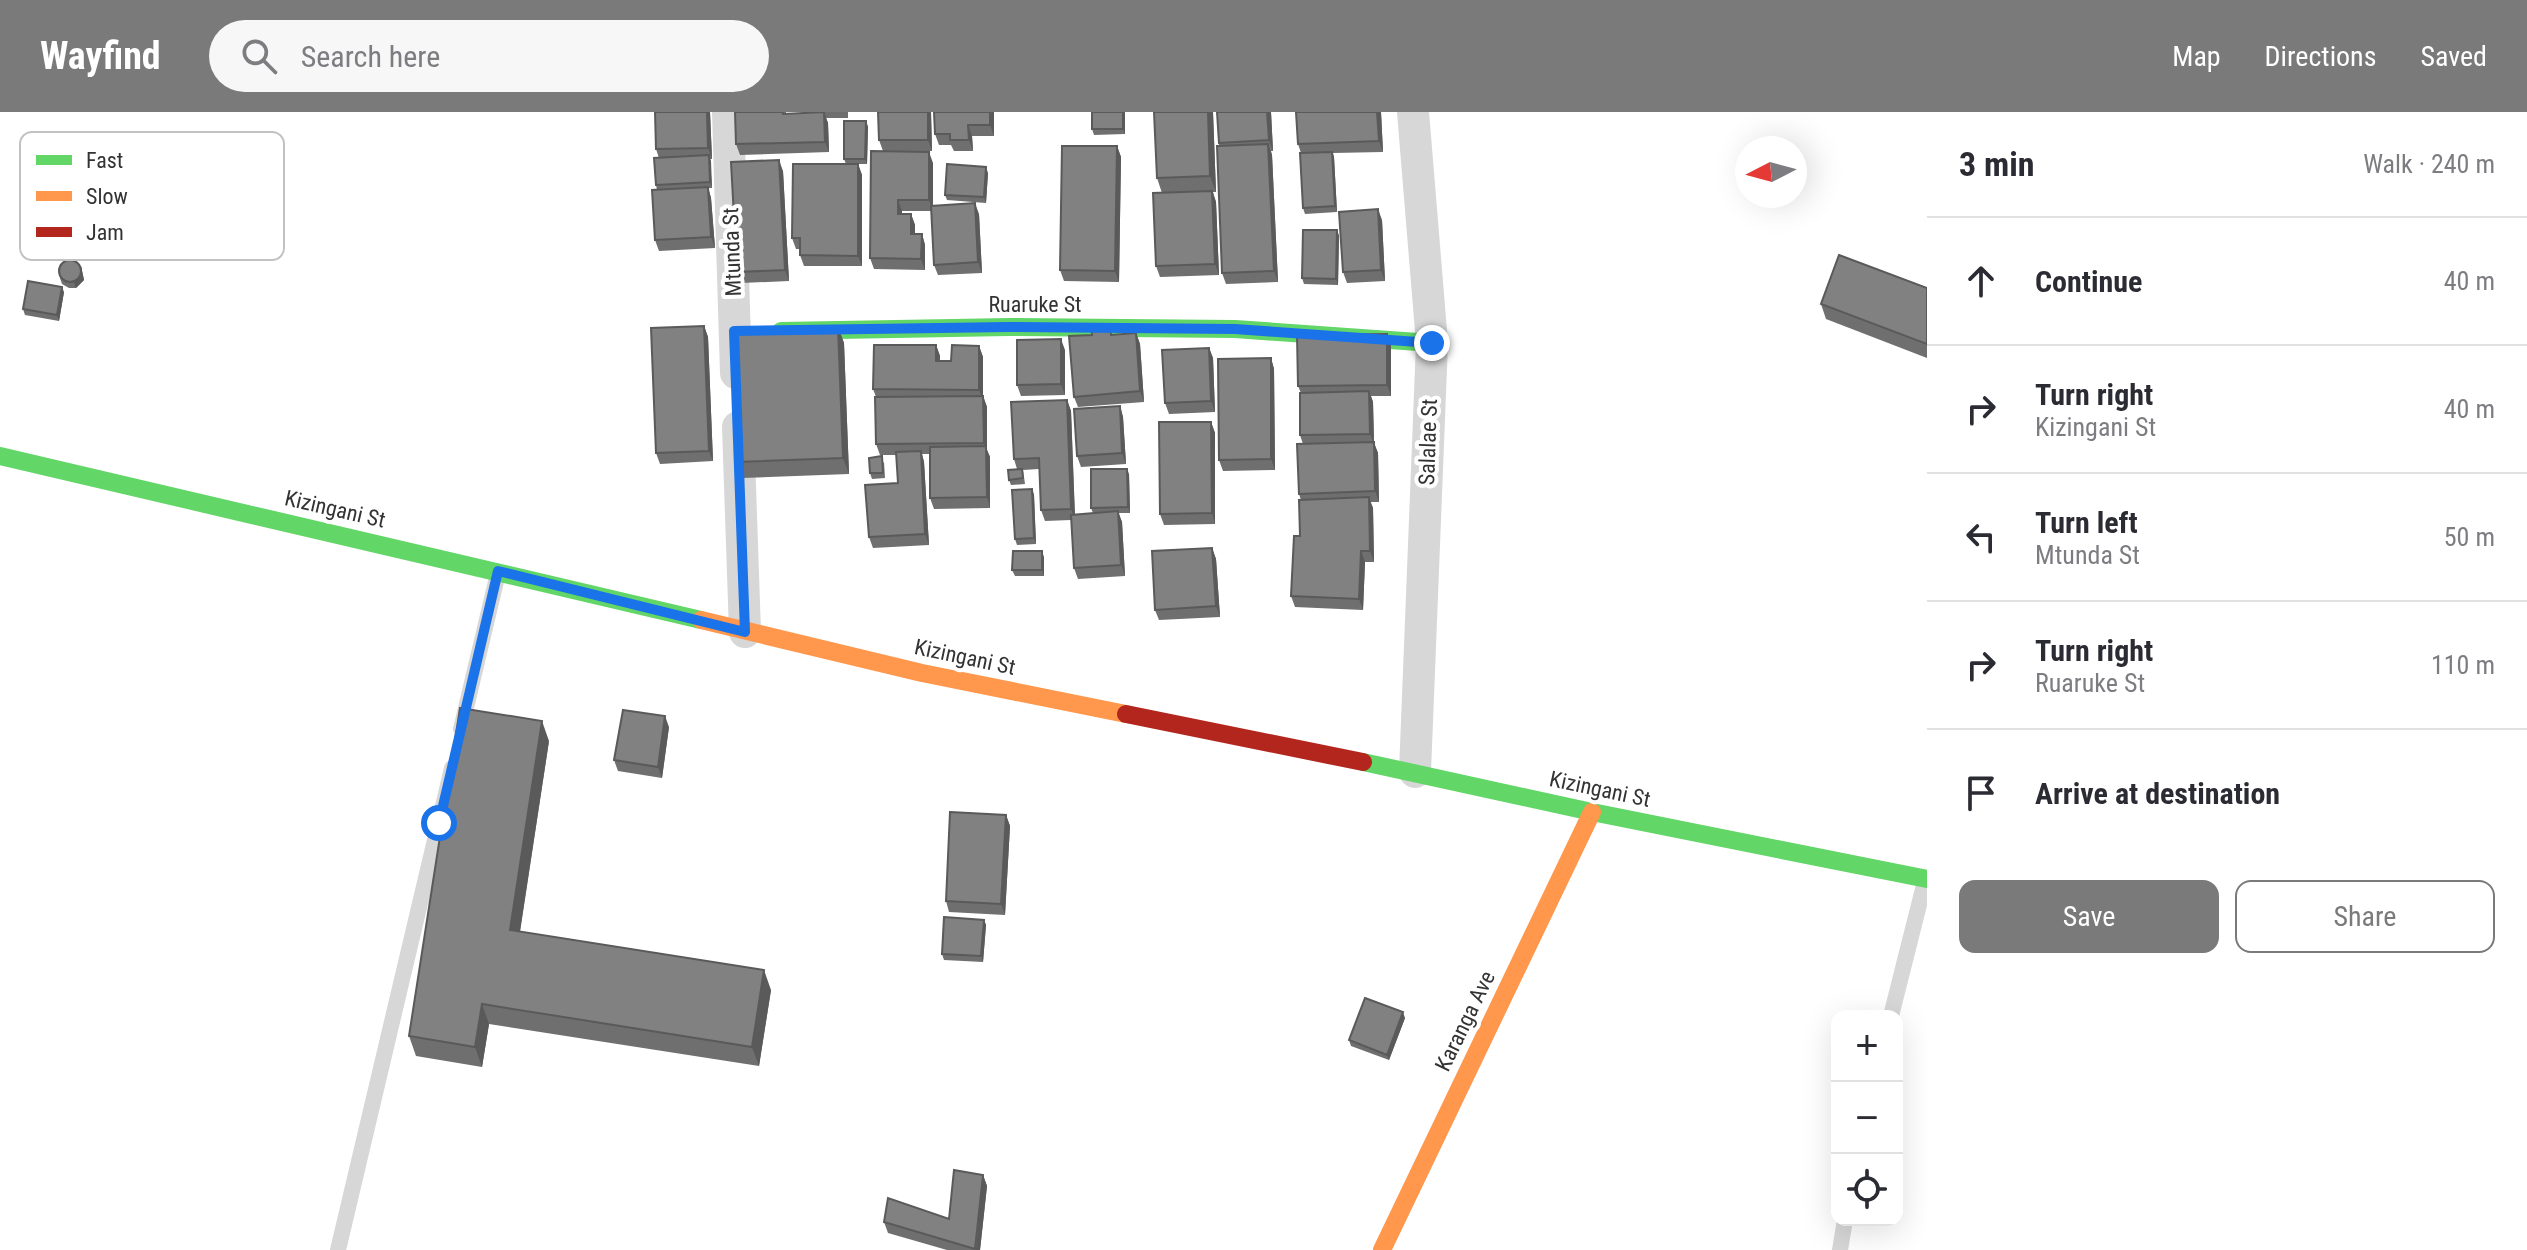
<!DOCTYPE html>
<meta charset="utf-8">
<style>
:root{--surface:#fff;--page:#f7f7f7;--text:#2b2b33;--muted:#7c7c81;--line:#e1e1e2;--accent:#7a7a7a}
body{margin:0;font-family:"Roboto Condensed",sans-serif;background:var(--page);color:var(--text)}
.controls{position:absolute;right:24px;bottom:24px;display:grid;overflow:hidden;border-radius:16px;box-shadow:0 8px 32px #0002}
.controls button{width:72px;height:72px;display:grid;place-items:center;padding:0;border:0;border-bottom:2px solid var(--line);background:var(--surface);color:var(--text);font:40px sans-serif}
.compass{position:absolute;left:1735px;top:24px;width:72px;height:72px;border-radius:50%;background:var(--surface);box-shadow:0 8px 32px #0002;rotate:264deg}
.stop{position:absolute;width:24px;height:24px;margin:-18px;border:6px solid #1a73e8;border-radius:50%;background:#fff}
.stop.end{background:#1a73e8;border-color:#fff;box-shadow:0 2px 8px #0008}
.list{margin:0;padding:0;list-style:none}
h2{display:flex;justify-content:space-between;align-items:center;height:104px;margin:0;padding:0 32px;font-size:34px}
h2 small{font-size:26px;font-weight:400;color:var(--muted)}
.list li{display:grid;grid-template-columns:52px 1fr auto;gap:24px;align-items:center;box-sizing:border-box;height:128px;padding:0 32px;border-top:2px solid var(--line)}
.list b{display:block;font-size:30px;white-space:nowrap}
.list p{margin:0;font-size:26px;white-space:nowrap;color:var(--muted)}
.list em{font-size:26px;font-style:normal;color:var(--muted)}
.actions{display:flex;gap:16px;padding:24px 32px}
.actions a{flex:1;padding:18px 0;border:2px solid var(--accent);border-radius:16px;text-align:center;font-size:28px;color:var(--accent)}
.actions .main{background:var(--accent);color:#fff}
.icon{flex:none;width:44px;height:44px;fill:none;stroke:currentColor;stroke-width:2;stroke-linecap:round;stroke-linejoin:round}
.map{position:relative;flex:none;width:1927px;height:1138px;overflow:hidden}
header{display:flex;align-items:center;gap:48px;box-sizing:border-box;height:112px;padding:0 40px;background:var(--accent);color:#fff}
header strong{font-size:38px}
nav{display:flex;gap:44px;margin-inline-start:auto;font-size:28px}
.search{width:560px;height:72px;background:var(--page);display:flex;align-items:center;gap:20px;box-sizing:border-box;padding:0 28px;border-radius:44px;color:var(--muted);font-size:30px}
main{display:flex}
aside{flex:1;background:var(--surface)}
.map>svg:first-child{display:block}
</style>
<header>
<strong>Wayfind</strong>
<div class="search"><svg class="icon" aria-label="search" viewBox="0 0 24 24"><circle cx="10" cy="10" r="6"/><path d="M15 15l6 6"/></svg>Search here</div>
<nav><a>Map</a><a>Directions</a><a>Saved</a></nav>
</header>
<main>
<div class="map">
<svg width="1927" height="1138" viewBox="0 0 1927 1138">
<rect width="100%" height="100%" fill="#fff"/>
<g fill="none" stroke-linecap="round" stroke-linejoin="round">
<path stroke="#d7d7d7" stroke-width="16" d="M 461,617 L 498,461
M 1891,904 L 1925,769
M 338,1138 L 452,656
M 1840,1138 L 1845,1108"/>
<path stroke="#d7d7d7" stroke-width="32" d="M 728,0 L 736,261
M 1413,0 L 1432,231 L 1415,660
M 738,315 L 745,520"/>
<path stroke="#63d668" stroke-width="18" d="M 781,219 L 1009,215 L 1235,217 L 1432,231
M 0,344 L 701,508
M 1363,650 L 1592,700 L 1927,767"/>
<path stroke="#ff974d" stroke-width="18" d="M 701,508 L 922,561 L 1126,602
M 1382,1138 L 1592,700"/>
<path stroke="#b3261e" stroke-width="18" d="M 1126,602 L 1363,650"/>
</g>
<path fill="#6f6f6f" d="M 710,0 L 712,47 L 710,47 L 712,76 L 708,76 L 711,86 L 715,136 L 659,139 L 655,128 L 657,78 L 656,73 L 659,46 L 656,37 Z
M 735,0 L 786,0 L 786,2 L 813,0 L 848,0 L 848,6 L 826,6 L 828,11 L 829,40 L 740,43 L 736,32 Z
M 931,0 L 932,39 L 883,39 L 879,28 Z
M 994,0 L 994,24 L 972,24 L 973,39 L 954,39 L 951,33 L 939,33 L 935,22 Z
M 1125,0 L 1125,22 L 1094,23 L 1092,17 Z
M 1213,0 L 1216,80 L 1213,80 L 1216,90 L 1219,163 L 1160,165 L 1156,154 L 1162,81 L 1157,66 Z
M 1271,0 L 1273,39 L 1271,39 L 1272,43 L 1278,170 L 1226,172 L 1222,161 L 1219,31 Z
M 1381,0 L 1383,40 L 1333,41 L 1334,45 L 1337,100 L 1305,102 L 1303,96 L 1301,41 L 1298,32 Z
M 866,9 L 868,15 L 867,52 L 858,52 L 862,63 L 862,154 L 804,154 L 800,143 L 800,137 L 796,137 L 792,126 L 846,52 L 844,47 Z
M 1117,34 L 1121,45 L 1119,170 L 1064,169 L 1060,158 Z
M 871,39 L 933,51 L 933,93 L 979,102 L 982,161 L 938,163 L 934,153 L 931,99 L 902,99 L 902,102 L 911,102 L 915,113 L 915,122 L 922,122 L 925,133 L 925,158 L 874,157 L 870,146 Z
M 783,59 L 789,169 L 741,171 L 737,160 Z
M 988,61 L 986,91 L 947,88 L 945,83 Z
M 1382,108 L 1385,169 L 1347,171 L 1343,160 Z
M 1337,118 L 1339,124 L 1338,173 L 1304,172 L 1302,166 Z
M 81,154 L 84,168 L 76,176 L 69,176 L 62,172 L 60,166 Z
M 1927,176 L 1927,246 L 1826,207 L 1821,192 Z
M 64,180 L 59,209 L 25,203 L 23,197 Z
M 704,214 L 708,225 L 713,349 L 660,352 L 656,341 Z
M 838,215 L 844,231 L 849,362 L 742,366 L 736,350 Z
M 1136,221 L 1140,232 L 1144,290 L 1078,295 L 1074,285 L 1092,223 L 1114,223 Z
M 936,233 L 940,244 L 940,249 L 951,249 L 979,234 L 983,245 L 983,284 L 987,295 L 987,338 L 990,345 L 990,396 L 934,397 L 930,386 L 930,342 L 922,342 L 924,350 L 929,433 L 873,436 L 869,425 L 898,371 L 896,343 L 880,343 L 876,332 L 876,285 L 873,277 Z
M 1391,233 L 1391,284 L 1371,284 L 1373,290 L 1374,331 L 1378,341 L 1379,390 L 1370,390 L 1373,396 L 1374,450 L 1365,450 L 1363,498 L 1295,495 L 1291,484 L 1300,424 L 1301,388 L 1299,382 L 1303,332 L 1300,323 L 1301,281 L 1298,274 Z
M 1209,236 L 1213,246 L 1215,300 L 1169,302 L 1165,291 Z
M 1065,238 L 1065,283 L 1021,284 L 1017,273 Z
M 1271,246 L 1274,257 L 1275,358 L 1223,359 L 1219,348 Z
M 1067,288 L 1071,299 L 1075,403 L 1093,401 L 1091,396 L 1129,362 L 1130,401 L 1118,401 L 1122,410 L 1125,464 L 1078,467 L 1074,456 L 1071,408 L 1045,409 L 1041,398 L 1039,357 L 1023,358 L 1025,372 L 1011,373 L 1009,368 L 1017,357 L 1014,347 Z
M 1120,294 L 1123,305 L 1126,352 L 1081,355 L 1077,344 Z
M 1211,310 L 1215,321 L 1215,412 L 1164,413 L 1160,402 Z
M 884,350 L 885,366 L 872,367 L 870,361 Z
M 1032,377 L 1034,383 L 1036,432 L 1017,433 L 1015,427 Z
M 1212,436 L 1216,447 L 1220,505 L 1159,508 L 1155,498 Z
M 1044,445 L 1044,464 L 1015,464 L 1012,458 Z
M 669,615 L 662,666 L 618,659 L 614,648 Z
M 549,629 L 520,820 L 771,878 L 759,954 L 489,912 L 482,955 L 416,944 L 409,924 Z
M 1006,703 L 1010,714 L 1005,803 L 949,800 L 946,789 Z
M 984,808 L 986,813 L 983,850 L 944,848 L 942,842 Z
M 1405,906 L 1389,948 L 1351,934 L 1349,928 Z
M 983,1063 L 987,1074 L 980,1138 L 947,1138 L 888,1121 L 884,1110 L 949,1107 Z"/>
<path fill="#5a5a5a" d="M 707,0 L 710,0 L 712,47 L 708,36 Z
M 824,0 L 828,11 L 829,40 L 825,30 Z
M 928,0 L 931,0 L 932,39 L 928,28 Z
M 990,0 L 994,0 L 994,24 L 990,13 Z
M 1123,0 L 1125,0 L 1125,22 L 1123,17 Z
M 1208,0 L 1213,0 L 1216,80 L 1210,64 Z
M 1267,0 L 1271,0 L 1273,39 L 1269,28 Z
M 1377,0 L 1381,0 L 1383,40 L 1379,29 Z
M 866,9 L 868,15 L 867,52 L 865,47 Z
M 968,13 L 972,24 L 973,39 L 969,28 Z
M 1268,32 L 1272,43 L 1278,170 L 1274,159 Z
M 1117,34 L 1121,45 L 1119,170 L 1115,159 Z
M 929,40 L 933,51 L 933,99 L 929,88 Z
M 1332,40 L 1334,45 L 1337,100 L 1335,94 Z
M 709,43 L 711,49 L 712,76 L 710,70 Z
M 779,48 L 783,59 L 789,169 L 785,158 Z
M 858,52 L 862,63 L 862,154 L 858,144 Z
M 986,55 L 988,61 L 986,91 L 984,85 Z
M 708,75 L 711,86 L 715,136 L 711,125 Z
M 1212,79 L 1216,90 L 1219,163 L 1215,152 Z
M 898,88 L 902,99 L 902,113 L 898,102 Z
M 975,91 L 979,102 L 982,161 L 978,150 Z
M 1378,97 L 1382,108 L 1385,169 L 1381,158 Z
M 911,102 L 915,113 L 915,132 L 911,122 Z
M 1337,118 L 1339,124 L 1338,173 L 1336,167 Z
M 922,122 L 925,133 L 925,158 L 921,147 Z
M 81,154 L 84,168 L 76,176 L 74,171 Z
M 62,175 L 64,180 L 59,209 L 57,203 Z
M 704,214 L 708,225 L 713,349 L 709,339 Z
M 838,215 L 844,231 L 849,362 L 843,346 Z
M 1136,221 L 1140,232 L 1144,290 L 1140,279 Z
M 1387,222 L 1391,233 L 1391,284 L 1387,273 Z
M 1061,227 L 1065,238 L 1065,283 L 1061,272 Z
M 936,233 L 940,244 L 939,259 L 936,249 Z
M 979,234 L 983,245 L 983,289 L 979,278 Z
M 1209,236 L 1213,246 L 1215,300 L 1211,289 Z
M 1271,246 L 1274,257 L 1275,358 L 1271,347 Z
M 1369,279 L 1373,290 L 1374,331 L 1378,341 L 1379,390 L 1375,379 L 1374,332 L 1370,322 Z
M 983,284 L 987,295 L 987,338 L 990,345 L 990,396 L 987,385 L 986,337 L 984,331 Z
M 1067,288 L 1071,299 L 1075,408 L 1071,397 Z
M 1120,294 L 1123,305 L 1126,352 L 1122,341 Z
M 1211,310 L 1215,321 L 1215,412 L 1212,401 Z
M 921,339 L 924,350 L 929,433 L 925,422 Z
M 1127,357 L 1129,362 L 1130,401 L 1128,395 Z
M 1032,377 L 1034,383 L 1036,432 L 1034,426 Z
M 1369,385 L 1373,396 L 1374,450 L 1370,439 Z
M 1118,399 L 1122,410 L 1125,464 L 1121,453 Z
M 1212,436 L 1216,447 L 1220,505 L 1216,494 Z
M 1042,439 L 1044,445 L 1044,464 L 1042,458 Z
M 1361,439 L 1365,450 L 1363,498 L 1359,487 Z
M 665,604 L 669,615 L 662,666 L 658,655 Z
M 542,609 L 549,629 L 517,838 L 510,818 Z
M 1006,703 L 1010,714 L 1005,803 L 1001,792 Z
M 984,808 L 986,813 L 983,850 L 981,844 Z
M 764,858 L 771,878 L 759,954 L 752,935 Z
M 482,892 L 489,912 L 482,955 L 475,935 Z
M 1403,900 L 1405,906 L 1389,948 L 1387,943 Z
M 983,1063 L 987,1074 L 980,1138 L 976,1138 Z"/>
<path fill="#818181" stroke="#5a5a5a" stroke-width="2" d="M 655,0 L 707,0 L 708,36 L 656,37 Z
M 735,0 L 783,0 L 783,2 L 824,0 L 825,30 L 736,32 Z
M 878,0 L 928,0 L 928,28 L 879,28 Z
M 934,0 L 990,0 L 990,13 L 968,13 L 969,28 L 950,28 L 950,22 L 935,22 Z
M 1092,0 L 1123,0 L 1123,17 L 1092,17 Z
M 1154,0 L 1208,0 L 1210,64 L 1157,66 Z
M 1217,0 L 1267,0 L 1269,28 L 1219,31 Z
M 1296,0 L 1377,0 L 1379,29 L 1298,32 Z
M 844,9 L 866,9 L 865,47 L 844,47 Z
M 1268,32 L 1274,159 L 1222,161 L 1217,34 Z
M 1062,34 L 1117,34 L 1115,159 L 1060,158 Z
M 871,39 L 929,40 L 929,88 L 898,88 L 898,102 L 911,102 L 911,122 L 922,122 L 921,147 L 870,146 Z
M 1332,40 L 1335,94 L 1303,96 L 1300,41 Z
M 709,43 L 710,70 L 656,73 L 654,46 Z
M 779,48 L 785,158 L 737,160 L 731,50 Z
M 793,52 L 858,52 L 858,144 L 800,143 L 800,126 L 792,126 Z
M 947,52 L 986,55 L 984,85 L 945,83 Z
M 708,75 L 711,125 L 655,128 L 652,78 Z
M 1212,79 L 1215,152 L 1156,154 L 1153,81 Z
M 975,91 L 978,150 L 934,153 L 931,94 Z
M 1378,97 L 1381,158 L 1343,160 L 1339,100 Z
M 1303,118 L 1337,118 L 1336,167 L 1302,166 Z
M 1839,143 L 1927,176 L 1927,232 L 1821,192 Z
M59 159a11 11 0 1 1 22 0a11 11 0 1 1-22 0Z
M 28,169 L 62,175 L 57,203 L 23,197 Z
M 1110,213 L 1111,223 L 1136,221 L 1140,279 L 1074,285 L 1069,224 L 1092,223 L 1091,214 Z
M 704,214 L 709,339 L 656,341 L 651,216 Z
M 838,215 L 843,346 L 736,350 L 732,219 Z
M 1387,222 L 1387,273 L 1298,274 L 1297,223 Z
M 1061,227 L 1061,272 L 1017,273 L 1017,228 Z
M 874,233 L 936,233 L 936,249 L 951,249 L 952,233 L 979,234 L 979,278 L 873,277 Z
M 1209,236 L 1211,289 L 1165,291 L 1162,238 Z
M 1271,246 L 1271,347 L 1219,348 L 1218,247 Z
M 1369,279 L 1370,322 L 1300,323 L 1300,281 Z
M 983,284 L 984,331 L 876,332 L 875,285 Z
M 1067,288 L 1071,397 L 1041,398 L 1039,346 L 1014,347 L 1011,290 Z
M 1120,294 L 1122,341 L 1077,344 L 1074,297 Z
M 1159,310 L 1211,310 L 1212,401 L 1160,402 Z
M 1374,330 L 1375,379 L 1299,382 L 1297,332 Z
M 986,334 L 987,385 L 930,386 L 930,335 Z
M 921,339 L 925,422 L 869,425 L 865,373 L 898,371 L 896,340 Z
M 882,344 L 883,361 L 870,361 L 869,346 Z
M 1022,357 L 1023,366 L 1009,368 L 1008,358 Z
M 1091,357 L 1127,357 L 1128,395 L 1091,396 Z
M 1032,377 L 1034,426 L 1015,427 L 1012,378 Z
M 1369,385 L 1370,439 L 1361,439 L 1359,487 L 1291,484 L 1294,424 L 1300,424 L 1299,388 Z
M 1118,399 L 1121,453 L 1074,456 L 1071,403 Z
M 1212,436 L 1216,494 L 1155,498 L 1152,439 Z
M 1013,439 L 1042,439 L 1042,458 L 1012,458 Z
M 460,596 L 542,609 L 510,818 L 764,858 L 752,935 L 482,892 L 475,935 L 409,924 Z
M 623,598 L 665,604 L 658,655 L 614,648 Z
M 950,700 L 1006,703 L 1001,792 L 946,789 Z
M 944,805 L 984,808 L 981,844 L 942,842 Z
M 1365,886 L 1403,900 L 1387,943 L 1349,928 Z
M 954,1058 L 983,1063 L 975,1137 L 884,1110 L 888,1086 L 949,1107 Z"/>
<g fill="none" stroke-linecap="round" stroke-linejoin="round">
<path stroke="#1a73e8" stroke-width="10" d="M 439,711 L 498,459 L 745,520 L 734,219 L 1009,215 L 1235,217 L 1432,231"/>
</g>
<g text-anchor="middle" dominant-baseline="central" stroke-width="8" stroke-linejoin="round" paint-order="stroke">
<g font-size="22" fill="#333" stroke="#fff">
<text transform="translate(732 140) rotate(-92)">Mtunda St</text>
<text x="1035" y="192">Ruaruke St</text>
<text transform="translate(1428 330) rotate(-88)">Salalae St</text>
<text transform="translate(335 397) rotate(13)">Kizingani St</text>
<text transform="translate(965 545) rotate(12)">Kizingani St</text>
<text transform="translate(1600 677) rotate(12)">Kizingani St</text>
<text transform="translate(1465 909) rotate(-64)">Karanga Ave</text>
</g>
</g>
<rect x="20" y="20" width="264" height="128" rx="12" fill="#fff" stroke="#c2c2c2" stroke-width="2"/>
<rect x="36" y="43" width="36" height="10" fill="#63d668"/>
<rect x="36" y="79" width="36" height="10" fill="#ff974d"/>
<rect x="36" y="115" width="36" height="10" fill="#b3261e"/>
<g font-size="22" fill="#333">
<text x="86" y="56">Fast</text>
<text x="86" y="92">Slow</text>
<text x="86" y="128">Jam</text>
</g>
</svg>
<div class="controls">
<button>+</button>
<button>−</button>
<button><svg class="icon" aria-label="locate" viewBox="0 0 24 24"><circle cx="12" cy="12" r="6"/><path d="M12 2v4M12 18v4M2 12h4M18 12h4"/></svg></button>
</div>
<svg class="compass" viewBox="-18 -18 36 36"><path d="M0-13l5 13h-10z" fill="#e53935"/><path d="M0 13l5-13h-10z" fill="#7c7c81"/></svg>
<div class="stop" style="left:439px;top:711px"></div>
<div class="stop end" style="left:1432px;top:231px"></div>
</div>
<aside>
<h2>3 min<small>Walk · 240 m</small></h2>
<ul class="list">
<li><svg class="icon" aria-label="ahead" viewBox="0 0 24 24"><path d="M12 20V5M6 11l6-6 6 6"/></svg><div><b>Continue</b></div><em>40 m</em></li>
<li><svg class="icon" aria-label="right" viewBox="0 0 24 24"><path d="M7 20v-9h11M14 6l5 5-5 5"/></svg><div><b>Turn right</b><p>Kizingani St</p></div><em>40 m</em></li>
<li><svg class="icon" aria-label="left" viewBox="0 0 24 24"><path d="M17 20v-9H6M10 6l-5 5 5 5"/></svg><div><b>Turn left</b><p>Mtunda St</p></div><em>50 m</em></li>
<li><svg class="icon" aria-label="right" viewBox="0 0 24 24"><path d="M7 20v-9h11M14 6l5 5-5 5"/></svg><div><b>Turn right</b><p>Ruaruke St</p></div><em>110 m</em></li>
<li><svg class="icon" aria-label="arrive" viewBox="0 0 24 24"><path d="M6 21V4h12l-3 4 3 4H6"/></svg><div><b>Arrive at destination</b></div></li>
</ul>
<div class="actions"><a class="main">Save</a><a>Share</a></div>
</aside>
</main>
